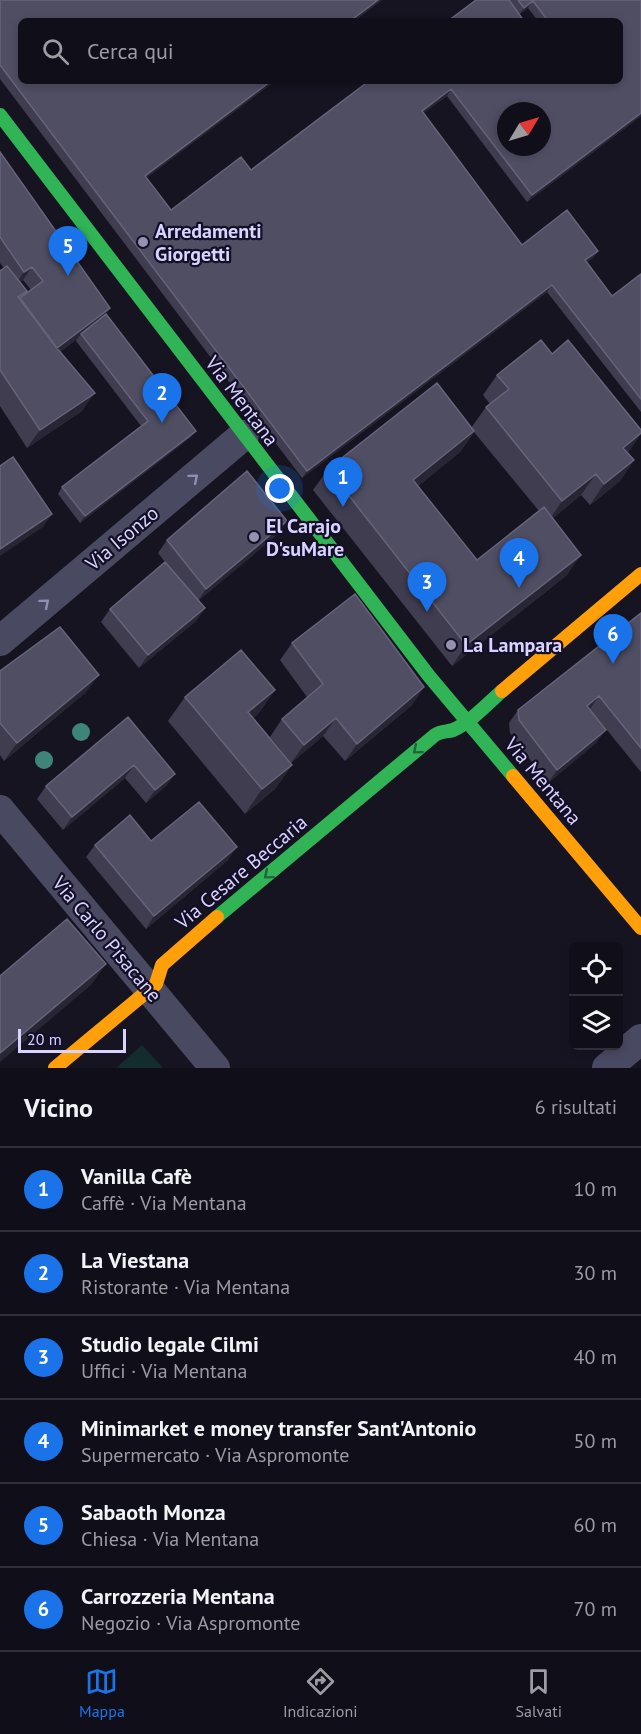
<!DOCTYPE html>
<html lang="it">
<meta charset="utf-8">
<style>
:root{--surface:#100f19;--page:#191822;--text:#f1f3f6;--muted:#9c9ca2;--line:#302f38;--accent:#1a73e8}
body{margin:0;font-family:"PT Sans",sans-serif;background:var(--page);color:var(--text)}
.controls{position:absolute;right:18px;bottom:18px;display:grid;overflow:hidden;border-radius:9px;box-shadow:0 3px 9px #0003}
.controls button{width:54px;height:54px;display:grid;place-items:center;padding:0;border:0;border-bottom:2px solid var(--line);background:var(--surface);color:var(--text);font:30px sans-serif}
.compass{position:absolute;left:497px;top:102px;width:54px;height:54px;border-radius:50%;background:var(--surface);box-shadow:0 3px 9px #0003;rotate:52deg}
.scale{position:absolute;left:18px;bottom:15px;width:108px;box-sizing:border-box;padding-left:6px;border:3px solid #d9d4ff;border-top:0;font-size:16px;line-height:21px;white-space:nowrap;color:#d9d4ff;-webkit-text-stroke:4px #130f26;paint-order:stroke}
.you{position:absolute;left:280px;top:489px;width:21px;height:21px;margin:-15px;border:4px solid #fff;border-radius:50%;background:#1a73e8;box-shadow:0 0 0 9px #1a73e833}
.badge{display:grid;place-items:center;width:39px;height:39px;border-radius:50%;background:var(--accent);color:#fff;font-size:20px;font-weight:700}
.pin{position:absolute;translate:-50% -50px;filter:drop-shadow(0 2px 3px #0008)}
.pin::after{content:'';position:absolute;top:32px;width:21px;height:18px;background:inherit;clip-path:polygon(0 0,100% 0,50% 100%)}
.list{margin:0;padding:0;list-style:none}
h2{display:flex;justify-content:space-between;align-items:center;height:78px;margin:0;padding:0 24px;font-size:26px}
h2 small{font-size:20px;font-weight:400;color:var(--muted)}
.list li{display:grid;grid-template-columns:39px 1fr auto;gap:18px;align-items:center;box-sizing:border-box;height:84px;padding:0 24px;border-top:2px solid var(--line)}
.list b{display:block;font-size:22px;white-space:nowrap}
.list p{margin:0;font-size:20px;white-space:nowrap;color:var(--muted)}
.list em{font-size:20px;font-style:normal;color:var(--muted)}
.icon{flex:none;width:33px;height:33px;fill:none;stroke:currentColor;stroke-width:2;stroke-linecap:round;stroke-linejoin:round}
.map{position:relative;flex:none;width:641px;height:1068px;overflow:hidden}
.search{position:absolute;background:var(--surface);box-shadow:0 3px 9px #0003;left:18px;right:18px;top:18px;height:66px;display:flex;align-items:center;gap:15px;box-sizing:border-box;padding:0 21px;border-radius:9px;color:var(--muted);font-size:22px}
.sheet{height:582px;background:var(--surface)}
nav{display:flex;justify-content:space-around;align-items:center;box-sizing:border-box;height:84px;border-top:2px solid var(--line);background:var(--surface);font-size:16px;color:var(--muted)}
nav a{display:grid;justify-items:center;gap:3px}
nav .on{color:var(--accent)}
.map>svg:first-child{display:block}
</style>
<div class="map">
<svg width="641" height="1068" viewBox="0 0 641 1068">
<rect width="100%" height="100%" fill="#161421"/>
<path fill="#132c2d" d="M 142,1045 L 163,1068 L 116,1068 Z"/>
<g fill="none" stroke-linecap="round" stroke-linejoin="round">
<path stroke="#4a4962" stroke-width="30" d="M 0,641 L 244,435
M 0,810 L 215,1068
M 607,1068 L 641,1039"/>
<path stroke="#30b455" stroke-width="14" d="M 0,115 L 429,676 L 513,776
M 217,917 L 435,735 C 441,731 447,732 453,730 C 471,722 487,704 502,691"/>
<path stroke="#ff9f0a" stroke-width="14" d="M 502,691 L 641,574
M 513,776 L 641,928
M 55,1068 L 156,984 L 162,965 L 217,917"/>
</g>
<g fill="#3e8478">
<circle cx="81" cy="732" r="9"/>
<circle cx="44" cy="760" r="9"/>
</g>
<path fill="#403d50" fill-rule="evenodd" d="M 0,0 L 382,0 L 354,21 L 21,21 L 21,81 L 275,81 L 146,178 L 171,210 L 251,170 L 369,81 L 620,81 L 620,21 L 538,21 L 528,8 L 519,14 L 476,0 L 641,0 L 641,116 L 527,202 L 447,96 L 423,113 L 522,245 L 598,251 L 593,258 L 587,262 L 612,296 L 641,274 L 641,412 L 547,292 L 302,478 L 0,79 Z
M 0,152 L 110,308 L 106,314 L 191,437 L 80,523 L 58,494 L 62,487 L 141,426 L 76,341 L 77,339 L 60,352 L 82,411 L 27,448 L 0,406 L 0,271 L 4,268 L 0,263 ZM 23,280 L 31,290 L 24,295 L 27,291 L 20,282 Z
M 497,375 L 628,453 L 634,460 L 620,481 L 590,505 L 581,495 L 552,519 L 567,575 L 452,666 L 313,490 L 328,469 L 471,428 L 486,407 L 490,404 L 483,395 ZM 474,432 L 539,511 L 477,560 L 418,486 L 460,452 Z
M 278,534 L 198,601 L 205,608 L 196,621 L 139,668 L 101,622 L 110,609 L 176,576 L 158,553 L 167,540 Z
M 641,613 L 641,772 L 590,709 L 589,709 L 597,742 L 548,783 L 510,733 L 509,723 L 518,710 Z
M 292,643 L 424,687 L 412,705 L 345,761 L 323,736 L 291,763 L 270,737 L 282,719 L 307,697 L 280,660 Z
M 0,671 L 86,692 L 4,761 L 0,755 Z
M 275,690 L 258,714 L 253,718 L 292,765 L 275,789 L 245,814 L 168,721 L 185,697 Z
M 128,717 L 175,774 L 166,786 L 146,803 L 125,778 L 63,830 L 37,799 L 46,786 Z
M 151,841 L 228,860 L 146,929 L 86,857 L 95,845 Z"/>
<path fill="#282635" d="M 378,0 L 382,0 L 354,21 L 350,21 Z
M 533,1 L 528,8 L 519,15 L 524,8 Z
M 271,81 L 275,81 L 140,183 L 145,176 Z
M 451,89 L 447,96 L 417,118 L 422,111 Z
M 641,113 L 641,116 L 527,202 L 532,195 Z
M 598,251 L 593,258 L 580,267 L 585,260 Z
M 32,267 L 23,280 L 15,285 L 24,272 Z
M 552,285 L 547,292 L 302,478 L 307,471 Z
M 110,308 L 101,321 L 81,334 L 77,339 L 44,364 L 53,351 Z
M 95,393 L 82,411 L 27,448 L 40,430 Z
M 196,431 L 191,437 L 80,523 L 85,516 Z
M 474,431 L 460,452 L 399,501 L 413,480 Z
M 641,433 L 641,434 L 628,453 L 623,448 Z
M 634,460 L 620,481 L 590,505 L 604,484 Z
M 596,474 L 581,495 L 548,522 L 562,501 Z
M 52,514 L 43,527 L 0,556 L 0,549 Z
M 287,521 L 278,534 L 197,602 L 206,589 Z
M 581,555 L 567,575 L 452,666 L 466,645 Z
M 205,608 L 196,621 L 139,668 L 148,655 Z
M 99,675 L 86,692 L 4,761 L 17,743 Z
M 424,687 L 412,705 L 345,761 L 357,744 Z
M 275,690 L 258,714 L 231,736 L 248,712 Z
M 599,696 L 590,709 L 578,719 L 587,706 Z
M 336,718 L 323,736 L 291,763 L 304,745 Z
M 606,730 L 597,742 L 548,783 L 557,770 Z
M 134,765 L 125,778 L 63,830 L 72,817 Z
M 292,765 L 275,789 L 245,814 L 262,789 Z
M 175,774 L 166,786 L 146,803 L 155,790 Z
M 237,847 L 228,860 L 146,929 L 154,916 Z
M 106,964 L 91,985 L 0,1062 L 0,1053 Z"/>
<path fill="#504e63" stroke="#66637b" stroke-width="1.5" fill-rule="evenodd" d="M 0,0 L 378,0 L 350,21 L 21,21 L 21,81 L 271,81 L 145,176 L 171,210 L 241,157 L 251,170 L 369,81 L 620,81 L 620,21 L 548,21 L 533,1 L 524,8 L 518,0 L 641,0 L 641,113 L 532,195 L 451,89 L 422,111 L 522,245 L 567,210 L 598,251 L 585,260 L 612,296 L 641,274 L 641,399 L 552,285 L 307,471 L 0,65 ZM 506,111 L 542,111 L 542,147 L 506,147 Z
M 476,0 L 509,0 L 524,21 L 448,21 Z
M 0,152 L 110,308 L 57,348 L 20,298 L 43,281 L 32,267 L 24,272 L 0,237 Z
M 7,266 L 27,291 L 18,297 L 56,347 L 95,393 L 40,430 L 0,370 L 0,271 Z
M 106,314 L 196,431 L 85,516 L 62,487 L 148,421 L 81,334 Z
M 541,340 L 552,354 L 568,340 L 641,430 L 641,433 L 623,448 L 634,460 L 604,484 L 596,474 L 562,501 L 486,407 L 509,389 L 497,375 Z
M 437,383 L 474,431 L 413,480 L 477,560 L 544,507 L 581,555 L 466,645 L 328,469 Z
M 13,457 L 52,514 L 0,549 L 0,466 Z
M 247,471 L 287,521 L 206,589 L 167,540 Z
M 165,562 L 205,608 L 148,655 L 110,609 Z
M 355,594 L 424,687 L 357,744 L 336,718 L 304,745 L 282,719 L 323,684 L 292,643 Z
M 641,613 L 641,748 L 599,696 L 587,706 L 606,730 L 557,770 L 519,720 L 518,710 Z
M 60,627 L 99,675 L 17,743 L 0,723 L 0,671 Z
M 241,650 L 275,690 L 248,712 L 292,765 L 262,789 L 185,697 Z
M 128,717 L 175,774 L 155,790 L 134,765 L 72,817 L 46,786 Z
M 199,802 L 237,847 L 154,916 L 95,845 L 130,815 L 151,841 Z
M 67,919 L 106,964 L 0,1053 L 0,976 Z"/>
<defs><path id="oneway-chevron" d="M-2-3.5L2.5 0L-2 3.5" fill="none" stroke-width="1.6" stroke-linecap="round" stroke-linejoin="round" transform="scale(1.5)"/></defs>
<g stroke="#928eb0">
<use href="#oneway-chevron" transform="translate(194 478) rotate(-40)"/>
<use href="#oneway-chevron" transform="translate(45 603) rotate(-40)"/>
</g>
<g stroke="#22623e">
<use href="#oneway-chevron" transform="translate(417 750) rotate(140)"/>
<use href="#oneway-chevron" transform="translate(268 875) rotate(140)"/>
</g>
<g fill="#9591b1" stroke="#130f26" stroke-width="2">
<circle cx="143" cy="242" r="6"/>
<circle cx="254" cy="537" r="6"/>
<circle cx="451" cy="645" r="6"/>
</g>
<g text-anchor="middle" dominant-baseline="central" stroke-width="4.5" stroke-linejoin="round" paint-order="stroke">
<g font-size="20" font-weight="bold" fill="#d9d4ff" stroke="#130f26" text-anchor="start">
<text x="155" y="231">Arredamenti<tspan x="155" dy="23">Giorgetti</tspan></text>
<text x="266" y="526">El Carajo<tspan x="266" dy="23">D'suMare</tspan></text>
<text x="463" y="645">La Lampara</text>
</g>
<g font-size="20" fill="#d9d4ff" stroke="#130f26">
<text transform="translate(242 401) rotate(53)">Via Mentana</text>
<text transform="translate(122 538) rotate(-40)">Via Isonzo</text>
<text transform="translate(543 781) rotate(50)">Via Mentana</text>
<text transform="translate(241 872) rotate(-40)">Via Cesare Beccaria</text>
<text transform="translate(107 939) rotate(50)">Via Carlo Pisacane</text>
</g>
</g>
</svg>
<div class="controls">
<button><svg class="icon" aria-label="locate" viewBox="0 0 24 24"><circle cx="12" cy="12" r="6"/><path d="M12 2v4M12 18v4M2 12h4M18 12h4"/></svg></button>
<button><svg class="icon" aria-label="layers" viewBox="0 0 24 24"><path d="M12 4l9 5-9 5-9-5zM3 14l9 5 9-5"/></svg></button>
</div>
<svg class="compass" viewBox="-18 -18 36 36"><path d="M0-13l5 13h-10z" fill="#e53935"/><path d="M0 13l5-13h-10z" fill="#9c9ca2"/></svg>
<div class="scale">20 m</div>
<div class="you"></div>
<div class="pin badge" style="left:343px;top:507px">1</div>
<div class="pin badge" style="left:162px;top:423px">2</div>
<div class="pin badge" style="left:427px;top:612px">3</div>
<div class="pin badge" style="left:519px;top:588px">4</div>
<div class="pin badge" style="left:68px;top:276px">5</div>
<div class="pin badge" style="left:613px;top:664px">6</div>
<div class="search"><svg class="icon" aria-label="search" viewBox="0 0 24 24"><circle cx="10" cy="10" r="6"/><path d="M15 15l6 6"/></svg>Cerca qui</div>
</div>
<section class="sheet">
<h2>Vicino<small>6 risultati</small></h2>
<ul class="list">
<li><span class="badge">1</span><div><b>Vanilla Cafè</b><p>Caffè · Via Mentana</p></div><em>10 m</em></li>
<li><span class="badge">2</span><div><b>La Viestana</b><p>Ristorante · Via Mentana</p></div><em>30 m</em></li>
<li><span class="badge">3</span><div><b>Studio legale Cilmi</b><p>Uffici · Via Mentana</p></div><em>40 m</em></li>
<li><span class="badge">4</span><div><b>Minimarket e money transfer Sant'Antonio</b><p>Supermercato · Via Aspromonte</p></div><em>50 m</em></li>
<li><span class="badge">5</span><div><b>Sabaoth Monza</b><p>Chiesa · Via Mentana</p></div><em>60 m</em></li>
<li><span class="badge">6</span><div><b>Carrozzeria Mentana</b><p>Negozio · Via Aspromonte</p></div><em>70 m</em></li>
</ul>
</section>
<nav>
<a class="on"><svg class="icon" aria-label="map" viewBox="0 0 24 24"><path d="M3 6l6-2 6 2 6-2v14l-6 2-6-2-6 2zM9 4v14M15 6v14"/></svg>Mappa</a>
<a><svg class="icon" aria-label="directions" viewBox="0 0 24 24"><path d="M12 3l9 9-9 9-9-9zM9 14v-3h6M13 9l2 2-2 2"/></svg>Indicazioni</a>
<a><svg class="icon" aria-label="saved" viewBox="0 0 24 24"><path d="M7 4h10v16l-5-4-5 4z"/></svg>Salvati</a>
</nav>
